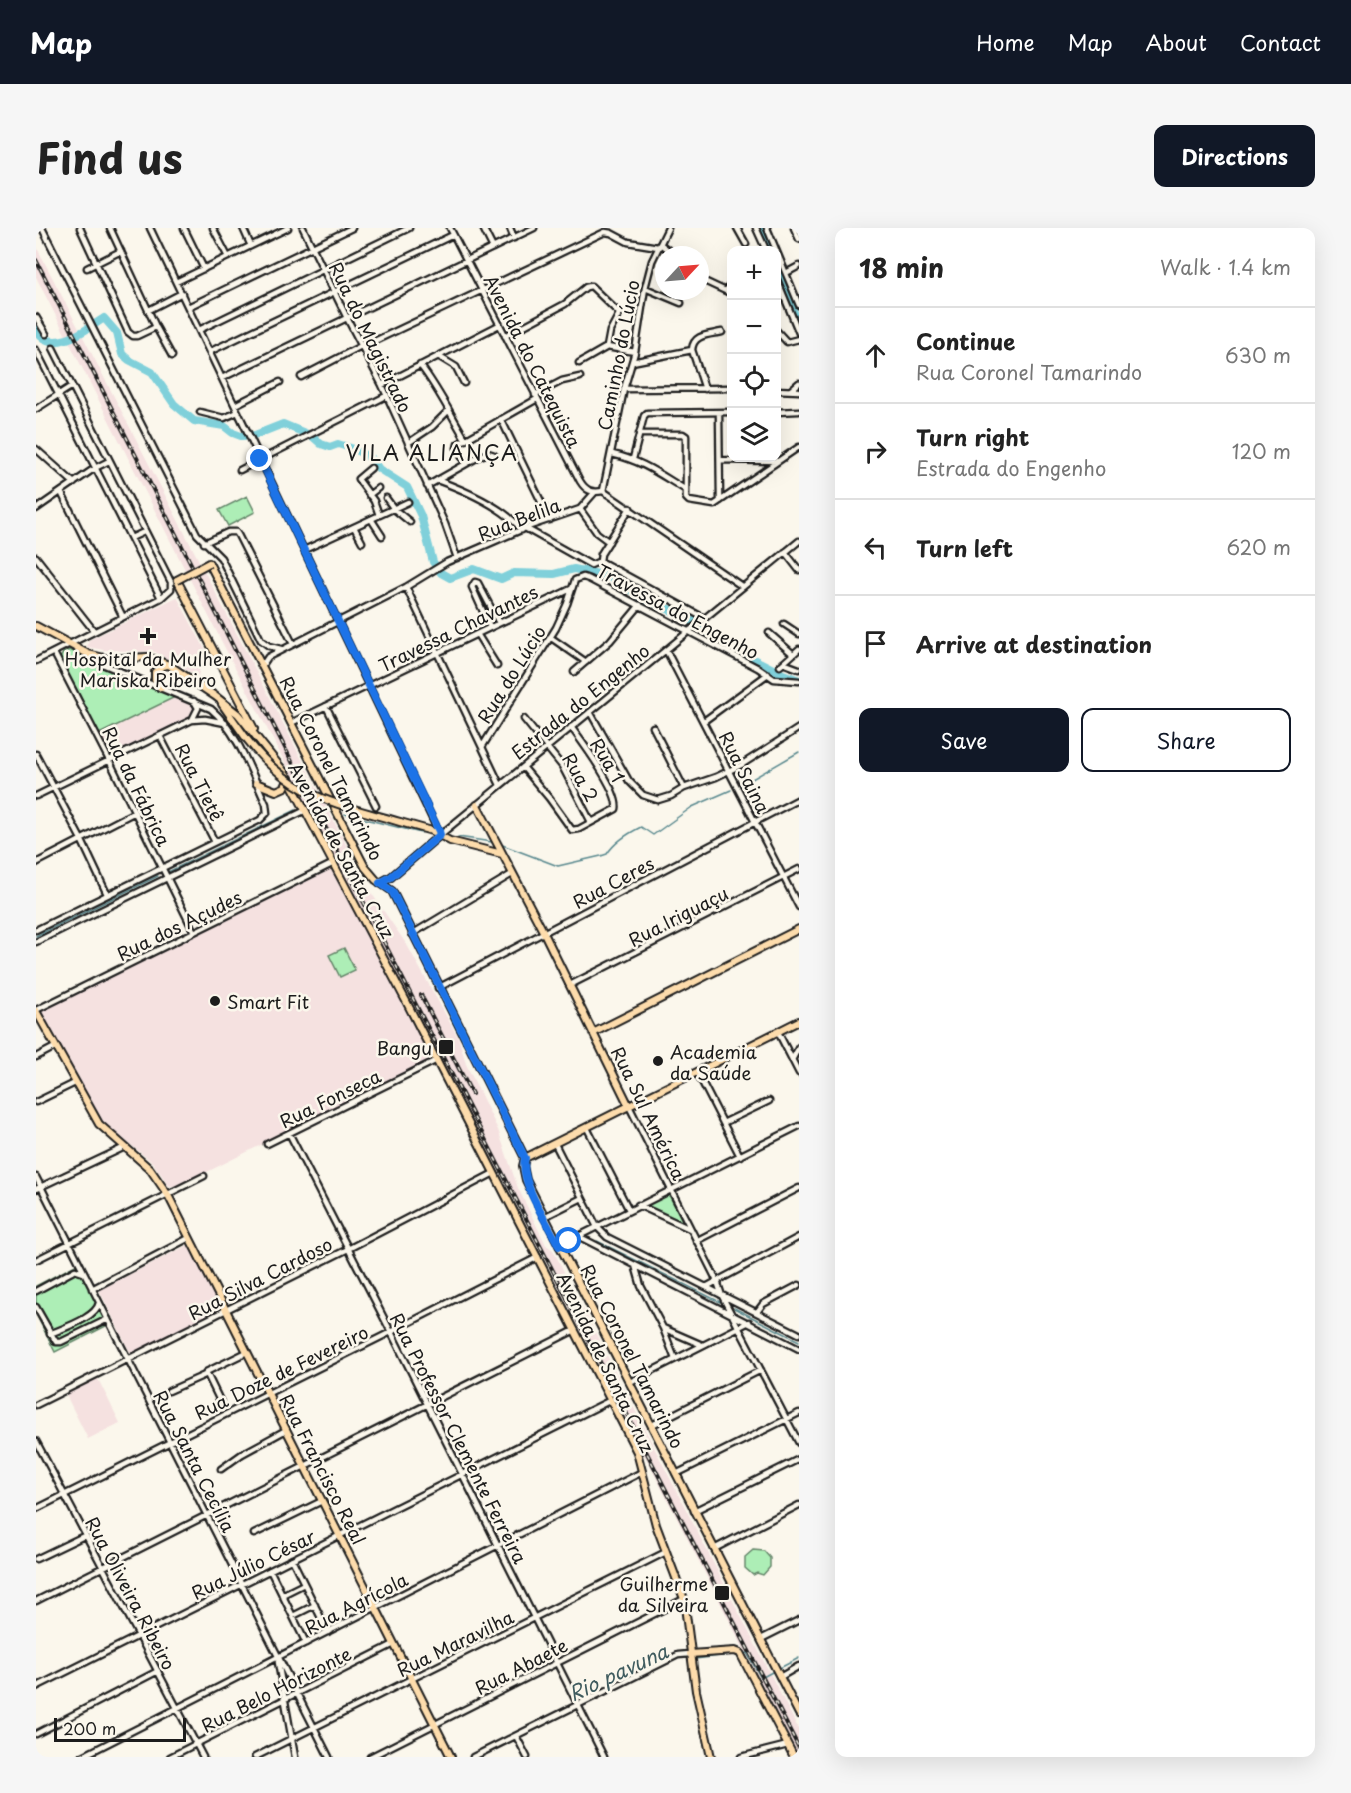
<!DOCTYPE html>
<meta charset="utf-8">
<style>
:root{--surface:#fff;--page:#f6f6f6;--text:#222;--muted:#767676;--line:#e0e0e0;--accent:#111827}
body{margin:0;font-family:"Playpen Sans",sans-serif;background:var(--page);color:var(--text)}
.controls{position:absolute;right:18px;top:18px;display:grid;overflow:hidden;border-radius:12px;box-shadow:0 6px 24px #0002}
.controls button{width:54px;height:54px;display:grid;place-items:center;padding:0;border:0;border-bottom:2px solid var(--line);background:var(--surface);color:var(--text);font:30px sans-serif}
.compass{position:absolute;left:619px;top:18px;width:54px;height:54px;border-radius:50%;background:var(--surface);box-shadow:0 6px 24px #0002;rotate:64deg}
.scale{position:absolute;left:18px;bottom:15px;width:132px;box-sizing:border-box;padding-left:6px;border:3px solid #1c1c1c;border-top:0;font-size:16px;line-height:21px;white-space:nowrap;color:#1c1c1c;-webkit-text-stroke:4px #fbf7ec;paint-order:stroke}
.stop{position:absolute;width:18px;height:18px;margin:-14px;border:4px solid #1a73e8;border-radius:50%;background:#fff}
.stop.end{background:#1a73e8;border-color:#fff;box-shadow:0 2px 6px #0008}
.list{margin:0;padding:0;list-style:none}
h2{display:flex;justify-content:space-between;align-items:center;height:78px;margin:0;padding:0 24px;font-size:26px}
h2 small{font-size:20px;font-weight:400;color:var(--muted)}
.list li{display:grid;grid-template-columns:39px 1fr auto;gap:18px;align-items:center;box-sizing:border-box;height:96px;padding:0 24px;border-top:2px solid var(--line)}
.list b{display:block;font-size:22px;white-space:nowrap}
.list p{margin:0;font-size:20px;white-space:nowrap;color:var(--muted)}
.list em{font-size:20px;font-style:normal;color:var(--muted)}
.actions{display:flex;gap:12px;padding:18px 24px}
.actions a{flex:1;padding:14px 0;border:2px solid var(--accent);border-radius:12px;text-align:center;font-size:21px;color:var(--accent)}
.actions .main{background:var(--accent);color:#fff}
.icon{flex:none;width:33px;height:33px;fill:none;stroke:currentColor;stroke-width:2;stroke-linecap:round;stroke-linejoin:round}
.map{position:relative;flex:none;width:763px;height:1529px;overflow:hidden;border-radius:12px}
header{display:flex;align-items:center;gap:36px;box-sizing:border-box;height:84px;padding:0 30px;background:var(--accent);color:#fff}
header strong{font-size:28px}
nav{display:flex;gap:33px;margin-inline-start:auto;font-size:21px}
.intro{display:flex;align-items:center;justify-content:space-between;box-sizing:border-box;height:144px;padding:0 36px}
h1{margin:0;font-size:42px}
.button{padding:15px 27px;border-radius:12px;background:var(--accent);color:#fff;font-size:21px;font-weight:700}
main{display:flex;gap:36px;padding:0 36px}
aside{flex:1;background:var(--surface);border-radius:12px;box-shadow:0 6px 24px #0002}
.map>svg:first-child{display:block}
</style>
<header>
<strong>Map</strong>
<nav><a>Home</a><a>Map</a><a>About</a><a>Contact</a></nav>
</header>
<div class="intro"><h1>Find us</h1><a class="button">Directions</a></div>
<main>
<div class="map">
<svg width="763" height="1529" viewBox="0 0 763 1529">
<rect width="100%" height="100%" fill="#fbf7ec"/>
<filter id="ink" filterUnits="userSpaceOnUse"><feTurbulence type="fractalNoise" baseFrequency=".0167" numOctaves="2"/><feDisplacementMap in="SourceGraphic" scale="12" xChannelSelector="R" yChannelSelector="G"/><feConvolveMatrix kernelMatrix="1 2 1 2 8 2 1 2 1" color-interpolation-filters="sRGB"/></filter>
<g filter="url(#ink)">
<path fill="#f5e1e0" d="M 0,18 L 334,663 L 371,717 L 423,811 L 430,836 L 462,902 L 482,960 L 510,1017 L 517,1022 L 763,1502 L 763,1529 L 469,954 L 190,422 L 0,49 Z
M 141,369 L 169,421 L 162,448 L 119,424 L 68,422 L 51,419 L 53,412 Z
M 139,469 L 159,478 L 160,482 L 156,488 L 80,526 L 77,527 L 72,523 L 63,506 Z
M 295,641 L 298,643 L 393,826 L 393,830 L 389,835 L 143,958 L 133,958 L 117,935 L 59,888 L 5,786 L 5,782 Z
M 152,1017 L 183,1075 L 182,1083 L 100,1125 L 94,1124 L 63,1062 Z
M 60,1147 L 84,1195 L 52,1211 L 28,1163 Z"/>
<path fill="#adeeb6" stroke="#648569" stroke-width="1.5" d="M 211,268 L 219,284 L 192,298 L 183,282 Z
M 33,422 L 39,424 L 139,469 L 63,506 L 25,434 L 24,430 L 27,425 Z
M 308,720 L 319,742 L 304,749 L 293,727 Z
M 632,965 L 648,996 L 608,978 Z
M 43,1035 L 74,1096 L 19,1124 L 0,1086 L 0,1058 Z
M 717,1322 L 728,1323 L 734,1330 L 734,1339 L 727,1347 L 721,1345 L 717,1347 L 709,1340 L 709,1329 Z"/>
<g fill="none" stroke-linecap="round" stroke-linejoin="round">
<path stroke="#58888e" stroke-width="1.5" d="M 704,558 L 763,524
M 309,586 L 385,605
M 422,609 L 456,614
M 464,616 L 522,638 L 565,628 L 571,626 C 578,615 593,605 605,599 L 617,607 L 656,579 L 695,562
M 132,644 L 260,582
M 0,708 L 122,648
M 524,1010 L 537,1004
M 561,1013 L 684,1074
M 698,1080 L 763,1113
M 706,1426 L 711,1425 L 725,1450 L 738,1443
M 641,1430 L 654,1430
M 659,1431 L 701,1426
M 742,1441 L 763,1430"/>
<path stroke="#80d0da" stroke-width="8" d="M 726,0 L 735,22
M 740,38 L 763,97
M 0,102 C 15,128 50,102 68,90 L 81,105 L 86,126 L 93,132 L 116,144 L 138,176 L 158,193 L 188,198 L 197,205 L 205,208 L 219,207 L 247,196 L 276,208 L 285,216 L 294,219 L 302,216 L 318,221 L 336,231 L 343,241 L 371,259 L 385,288 L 397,334 L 405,345 L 414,350 L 438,341 L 465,351 L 478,345 L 518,346 L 538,341 L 572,348 L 608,370 L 648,388 L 671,402 L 680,412 L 747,446 L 763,452"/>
<defs>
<path id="minor" d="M 6,0 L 161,306 L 185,330 L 225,412 L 233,418 L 245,421
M 44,0 L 92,104 L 97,108 L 101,108 L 120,99
M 74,0 L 120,99 L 136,128
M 114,0 L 404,607 L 763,313
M 148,0 L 168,41
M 177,0 L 192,29
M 207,0 L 215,18
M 267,0 L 311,90 L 346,157 L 409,296 L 421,330
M 414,0 L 544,253 C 550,263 556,265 567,263
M 447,0 L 457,20
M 474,0 L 478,10
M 701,0 L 710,16
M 720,0 L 730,22
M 731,0 L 763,77
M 758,0 L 763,11
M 624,16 L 639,27
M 51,40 L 85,23
M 750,45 L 763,38
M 740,49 L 763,105
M 664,51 L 696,66
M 140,54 L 252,0
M 609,60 L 645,75
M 690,63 L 696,54
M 152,79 L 316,0
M 113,82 L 146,65
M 0,89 L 10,106
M 163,102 L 373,0
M 740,102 L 751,114 L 763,111
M 469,108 L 529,76 L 550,59 L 555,58 L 582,84 L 583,86 L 574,103 L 571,119 L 543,135
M 326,119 L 569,4 L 575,5 L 592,14 L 622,19
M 571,119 L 599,124
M 0,122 L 125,370 L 135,361 L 135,354 L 17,120
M 173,124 L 417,7
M 402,128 L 420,139 L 428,155
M 596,134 L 656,122
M 384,137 C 402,160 415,187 430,212
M 265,149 L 325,118
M 186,150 L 498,0
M 346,157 L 463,97
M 588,161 L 696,160
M 669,161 L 656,122 C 657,106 673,107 686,104
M 740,162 L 763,163
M 755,162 L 763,155
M 499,167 L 526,153 L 544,149
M 199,177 L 244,154
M 0,181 L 36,158
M 164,184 L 188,190 L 202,184
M 740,184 L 763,183
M 683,185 L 684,273
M 465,191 L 514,292
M 603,206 L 647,206 L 650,208 L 650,262
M 372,215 L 396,199 L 412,183
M 0,221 L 38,255
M 576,226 C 607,233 623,246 650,262 L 650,270 L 653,273 L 678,277 L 763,219
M 597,231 L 608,188 L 611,185 L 696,184
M 684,232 L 741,233
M 429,235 L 421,220 L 422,216 L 501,171
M 335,240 L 322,251 L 338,273 L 343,287
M 204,242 L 350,168
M 401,252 C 428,262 468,279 486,302
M 391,258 L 444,228 L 452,225 L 458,227
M 567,263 L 588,161 L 599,124 L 609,60 L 616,33 L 632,0
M 567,263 L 707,359
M 25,264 L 87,389
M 333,267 L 342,260
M 350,270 L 358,281 L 374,294
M 594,280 L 565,326 L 564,333 L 668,390
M 0,281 L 59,240 L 73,233
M 544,281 L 561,305 L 573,314
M 335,291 L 346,308
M 318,299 L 326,314
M 489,300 L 555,337 L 564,333
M 95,310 L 108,304
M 168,315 L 192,304 L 200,304 L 202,307 L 257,416
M 268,322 L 372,274
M 749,324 L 763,342
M 0,329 L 58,403
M 370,359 L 464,557
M 748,396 L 763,406
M 454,399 L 436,359 L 439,354 L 442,355 L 463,395
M 733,405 L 757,426
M 441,406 L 461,438
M 514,409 L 550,434
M 630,422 L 763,679
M 18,425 L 73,532 L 158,704
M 0,433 L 125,370
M 747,435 L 763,441
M 226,438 L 232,429 L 370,359 L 411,334 L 494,298 L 544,281 L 559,264
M 744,438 L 763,421
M 538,444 L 574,413 L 604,377
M 290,478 L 340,578
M 554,484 L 593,553 L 607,567 L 622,572 L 635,568 L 648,560 L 680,549 L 705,537 L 763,500
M 488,491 L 526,538 L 555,594
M 156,492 L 162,480 L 158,473
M 668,493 L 732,446
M 255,495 L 535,361
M 617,499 L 648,560
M 124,508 L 179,614
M 446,519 L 520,400 L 531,376 L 539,352 L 547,349 L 553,351 L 722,440 L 738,451 L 763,453
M 0,526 L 46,613 L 71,666
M 487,539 L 513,570 L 536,602 L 543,601 L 580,581 C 584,564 546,514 535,499
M 0,568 L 156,492 L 169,491 L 189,495
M 0,635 L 99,584
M 0,702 L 224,592 L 231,585 L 230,576 C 215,544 202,504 175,481 L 64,435 L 54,428
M 376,706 L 476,646
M 0,714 L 270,582
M 534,757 L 763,641
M 402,760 L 763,571
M 0,782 L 298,635
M 742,804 L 763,845
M 0,829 L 19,819
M 756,832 L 763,819
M 661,844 L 704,928
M 0,874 L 39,855
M 593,878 L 681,1053 L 686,1068 L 763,1215
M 687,895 L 733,873
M 551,900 L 593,982
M 253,905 L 355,1104 L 568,1529
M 231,916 L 401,832
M 519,916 L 561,999 L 571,1009 L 763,1106
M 0,949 L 293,1529
M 0,961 L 89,919
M 602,977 L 654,1001
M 508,989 L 546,970
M 542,1008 L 763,1121
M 660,1013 L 763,960
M 523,1018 L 763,898
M 0,1032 L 168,948
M 599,1037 L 605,1058 L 627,1100 L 639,1131
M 670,1059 L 763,1009
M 56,1061 L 153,1010
M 0,1063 L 39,1042 L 48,1045
M 0,1079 L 20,1114 L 25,1114 L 72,1091
M 721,1084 L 727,1076 L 763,1057
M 627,1100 L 666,1117
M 14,1106 C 27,1100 60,1090 63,1075
M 594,1154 L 713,1094
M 133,1163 L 171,1146
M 0,1177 L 312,1021 L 458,945
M 186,1177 L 170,1144 L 211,1124
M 616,1197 L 725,1142
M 0,1213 L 167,1529
M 185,1241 L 206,1226 L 250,1202
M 640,1246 L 763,1185
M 0,1281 L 355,1104 L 502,1029
M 658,1283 L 763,1231
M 218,1306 L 286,1273
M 678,1321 L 763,1277
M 0,1331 L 50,1307
M 256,1331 L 292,1404
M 234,1342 L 270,1415
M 246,1367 L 268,1356
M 0,1373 L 539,1102
M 257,1388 L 279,1377
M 725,1411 L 763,1392
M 242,1434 L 259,1529
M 744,1449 L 763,1438
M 0,1459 L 575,1172
M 0,1506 L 122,1443
M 480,1508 L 491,1529
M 45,1529 L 606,1244
M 134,1529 L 358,1416
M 219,1529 L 630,1324
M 334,1529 L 648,1371
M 437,1529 L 642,1427 L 654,1426
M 705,1529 L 752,1517"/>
<path id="major" d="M 173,335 L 329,639 L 340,652 L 356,663 L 489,930 L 487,938 L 490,952 L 763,1486
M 141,352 L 218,501
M 0,398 L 52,426 L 72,431 L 112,429 L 133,437 L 179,468 L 202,486 L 250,546 L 370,773 L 601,1224 L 620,1297 L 648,1371 L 660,1463 L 675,1529
M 125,460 L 119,452 L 119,444 L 126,438 L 132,437
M 186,476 L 210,510
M 220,555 L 240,563 L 249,559 L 253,550
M 441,577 L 508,705 L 593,878
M 364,594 L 396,603 L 414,613 L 466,626
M 344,655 L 355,649 L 404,607
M 0,783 L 63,896 L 114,941 L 132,967 L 415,1529
M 557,805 L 763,701
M 489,930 L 763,793
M 654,1426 L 699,1423 L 704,1425 L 758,1529"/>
</defs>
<use href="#minor" stroke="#1c1c1c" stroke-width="9"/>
<use href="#major" stroke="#1c1c1c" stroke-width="10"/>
<use href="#minor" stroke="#fbf7ec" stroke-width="4.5"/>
<use href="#major" stroke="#fddcac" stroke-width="6"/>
<defs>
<path id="rail" d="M 0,32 L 396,808 L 763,1520
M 385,767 L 436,866"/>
</defs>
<use href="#rail" stroke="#1c1c1c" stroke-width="4"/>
<use href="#rail" stroke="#fbf7ec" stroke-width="1.5" stroke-dasharray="4.5" stroke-linecap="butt"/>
<defs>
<path id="major-bridge" d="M 141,352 L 173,335
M 210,510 C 256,570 296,574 364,594"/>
</defs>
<use href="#major-bridge" stroke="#1c1c1c" stroke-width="10" stroke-linecap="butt"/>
<use href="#major-bridge" stroke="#fddcac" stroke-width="6"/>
</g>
</g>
<g fill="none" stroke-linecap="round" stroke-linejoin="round" filter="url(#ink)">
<path stroke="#1a73e8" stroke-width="8" d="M 224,231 L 403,603 L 404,607 L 355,649 L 344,655 L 356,663 L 489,930 C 483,954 512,996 523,1018 L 533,1013"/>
</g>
<g fill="#1c1c1c" stroke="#fbf7ec" stroke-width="2">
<path d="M109 399h6v6h6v6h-6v6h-6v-6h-6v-6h6z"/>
<circle cx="179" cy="773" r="6"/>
<rect x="402" y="811" width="16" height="16" rx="3"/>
<circle cx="622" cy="833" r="6"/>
<rect x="678" y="1357" width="16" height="16" rx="3"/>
</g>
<g text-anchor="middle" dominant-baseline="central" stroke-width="5" stroke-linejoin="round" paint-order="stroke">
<g font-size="18" fill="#1c1c1c" stroke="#fbf7ec">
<text transform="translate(335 109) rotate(64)">Rua do Magistrado</text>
<text transform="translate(582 127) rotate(-79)">Caminho do Lúcio</text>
<text transform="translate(497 133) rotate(63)">Avenida do Catequista</text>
<text transform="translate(483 291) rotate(-21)">Rua Belila</text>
<text transform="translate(642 383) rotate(28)">Travessa do Engenho</text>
<text transform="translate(422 400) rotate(-26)">Travessa Chavantes</text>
<text transform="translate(475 446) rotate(-58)">Rua do Lúcio</text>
<text transform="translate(544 473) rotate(-39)">Estrada do Engenho</text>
<text transform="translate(572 532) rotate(59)">Rua 1</text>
<text transform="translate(296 540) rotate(63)">Rua Coronel Tamarindo</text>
<text transform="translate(709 544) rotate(63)">Rua Saina</text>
<text transform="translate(545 549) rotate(60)">Rua 2</text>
<text transform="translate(164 554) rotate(63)">Rua Tietê</text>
<text transform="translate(101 558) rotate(64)">Rua da Fábrica</text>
<text transform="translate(306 622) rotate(61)">Avenida de Santa Cruz</text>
<text transform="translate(577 654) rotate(-28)">Rua Ceres</text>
<text transform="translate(642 688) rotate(-27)">Rua Iriguaçu</text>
<text transform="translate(143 697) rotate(-26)">Rua dos Açudes</text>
<text transform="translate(294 870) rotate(-26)">Rua Fonseca</text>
<text transform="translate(613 885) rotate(64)">Rua Sul América</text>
<text transform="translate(224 1050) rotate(-27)">Rua Silva Cardoso</text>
<text transform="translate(597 1128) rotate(63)">Rua Coronel Tamarindo</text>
<text transform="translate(570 1134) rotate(64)">Avenida de Santa Cruz</text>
<text transform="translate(245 1144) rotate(-26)">Rua Doze de Fevereiro</text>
<text transform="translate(423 1210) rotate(63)">Rua Professor Clemente Ferreira</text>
<text transform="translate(159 1233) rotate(63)">Rua Santa Cecília</text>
<text transform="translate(287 1241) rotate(63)">Rua Francisco Real</text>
<text transform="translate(217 1336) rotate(-26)">Rua Júlio César</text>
<text transform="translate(95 1365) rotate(62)">Rua Oliveira Ribeiro</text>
<text transform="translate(320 1375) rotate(-27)">Rua Agrícola</text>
<text transform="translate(419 1415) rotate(-26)">Rua Maravilha</text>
<text transform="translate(485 1438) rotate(-27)">Rua Abaete</text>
<text transform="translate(240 1461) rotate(-27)">Rua Belo Horizonte</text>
</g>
<g font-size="18" fill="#1c1c1c" stroke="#fbf7ec" text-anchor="start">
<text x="112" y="430" text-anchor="middle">Hospital da Mulher<tspan x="112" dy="21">Mariska Ribeiro</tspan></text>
<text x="191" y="773">Smart Fit</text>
<text x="396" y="819" text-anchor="end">Bangu</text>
<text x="634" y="823">Academia<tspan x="634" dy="21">da Saúde</tspan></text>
<text x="672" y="1355" text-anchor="end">Guilherme<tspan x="672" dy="21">da Silveira</tspan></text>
</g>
<g font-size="20" font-style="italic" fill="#3f5b5e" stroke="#fbf7ec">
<text transform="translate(582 1444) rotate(-25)">Rio pavuna</text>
</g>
<g font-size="21" letter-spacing="1.5" fill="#1c1c1c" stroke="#fbf7ec">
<text x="396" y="224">VILA ALIANÇA</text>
</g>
</g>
</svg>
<div class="controls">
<button>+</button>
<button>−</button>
<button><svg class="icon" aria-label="locate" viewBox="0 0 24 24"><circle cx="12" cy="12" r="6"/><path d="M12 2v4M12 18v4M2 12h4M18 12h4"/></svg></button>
<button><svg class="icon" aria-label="layers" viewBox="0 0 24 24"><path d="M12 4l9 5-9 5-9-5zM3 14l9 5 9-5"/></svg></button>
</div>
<svg class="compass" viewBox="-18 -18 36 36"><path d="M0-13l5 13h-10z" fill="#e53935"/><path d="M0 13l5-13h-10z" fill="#767676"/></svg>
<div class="scale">200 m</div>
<div class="stop" style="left:533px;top:1013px"></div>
<div class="stop end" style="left:224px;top:231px"></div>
</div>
<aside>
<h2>18 min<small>Walk · 1.4 km</small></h2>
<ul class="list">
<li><svg class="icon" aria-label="ahead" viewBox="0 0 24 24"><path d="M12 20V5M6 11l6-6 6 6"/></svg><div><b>Continue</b><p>Rua Coronel Tamarindo</p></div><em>630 m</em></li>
<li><svg class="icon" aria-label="right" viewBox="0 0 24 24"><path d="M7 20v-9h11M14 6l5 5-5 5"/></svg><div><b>Turn right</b><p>Estrada do Engenho</p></div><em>120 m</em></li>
<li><svg class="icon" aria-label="left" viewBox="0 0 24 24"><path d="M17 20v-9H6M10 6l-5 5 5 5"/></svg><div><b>Turn left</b></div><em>620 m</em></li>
<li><svg class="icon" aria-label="arrive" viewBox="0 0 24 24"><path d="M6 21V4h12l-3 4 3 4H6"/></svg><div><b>Arrive at destination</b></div></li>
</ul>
<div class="actions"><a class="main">Save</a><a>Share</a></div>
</aside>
</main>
